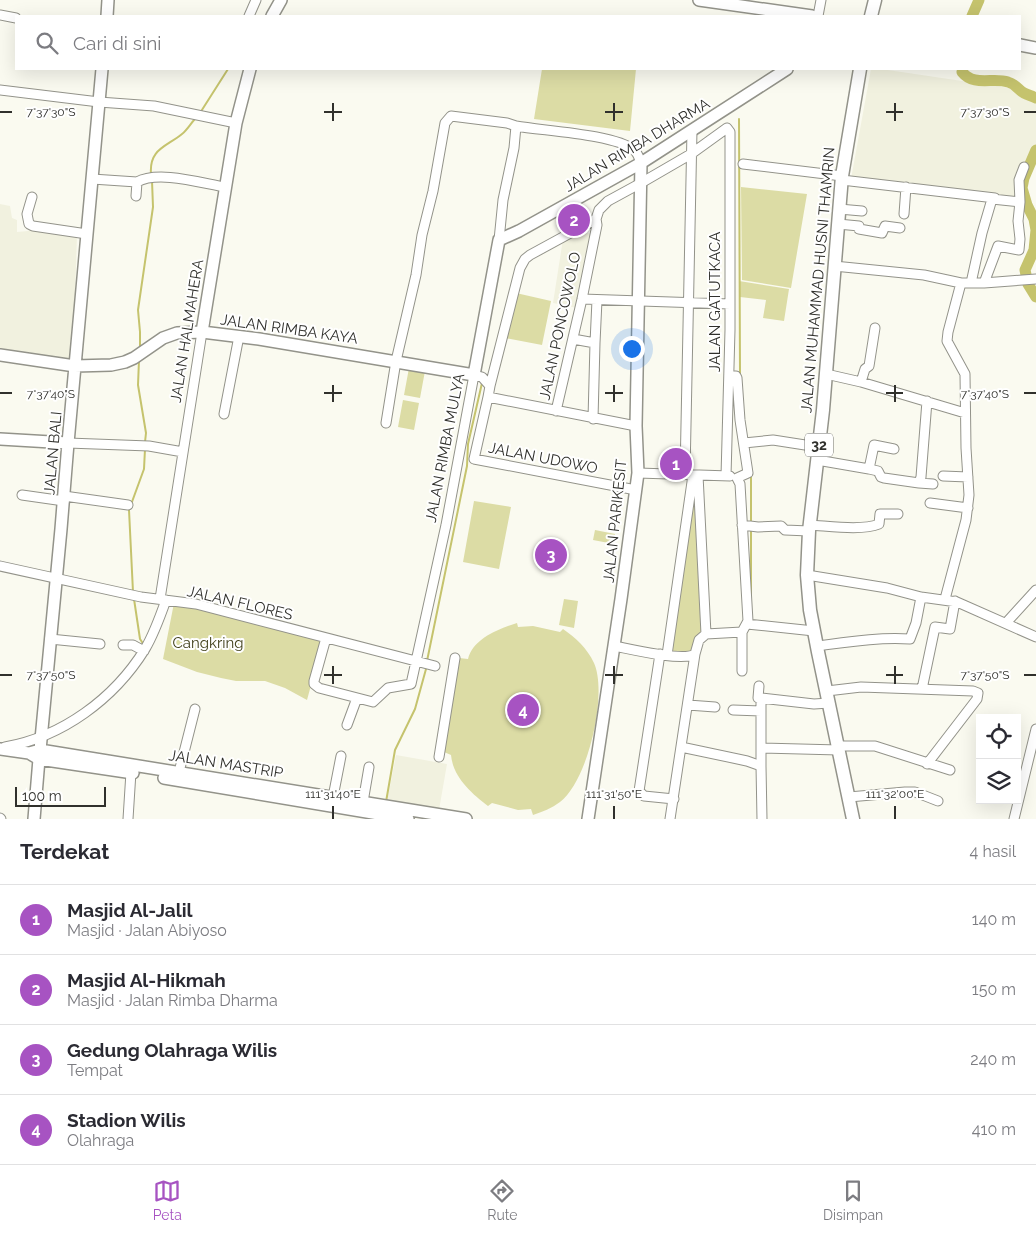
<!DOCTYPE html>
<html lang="id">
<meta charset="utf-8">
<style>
:root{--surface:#fff;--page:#f7f7f7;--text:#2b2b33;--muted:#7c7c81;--line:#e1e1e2;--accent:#a753c2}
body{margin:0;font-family:Raleway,sans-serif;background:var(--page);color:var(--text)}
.controls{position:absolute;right:15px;bottom:15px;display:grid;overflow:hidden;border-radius:0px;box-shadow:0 5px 20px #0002}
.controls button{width:45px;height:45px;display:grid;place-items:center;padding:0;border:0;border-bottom:1px solid var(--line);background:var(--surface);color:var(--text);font:25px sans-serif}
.scale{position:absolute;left:15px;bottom:12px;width:91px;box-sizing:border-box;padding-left:5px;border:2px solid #30302c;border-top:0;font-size:14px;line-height:18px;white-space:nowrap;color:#30302c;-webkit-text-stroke:4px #fff;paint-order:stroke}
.you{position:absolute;left:631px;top:348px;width:18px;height:18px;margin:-12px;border:4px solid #fff;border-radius:50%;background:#1a73e8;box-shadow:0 0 0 8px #1a73e833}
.badge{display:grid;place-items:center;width:32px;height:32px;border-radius:50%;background:var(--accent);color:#fff;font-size:16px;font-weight:700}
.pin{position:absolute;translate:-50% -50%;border:2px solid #fff;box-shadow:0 1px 5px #0006}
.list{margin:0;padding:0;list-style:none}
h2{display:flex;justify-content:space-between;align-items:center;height:65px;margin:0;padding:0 20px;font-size:21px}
h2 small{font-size:16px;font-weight:400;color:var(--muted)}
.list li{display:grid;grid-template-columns:32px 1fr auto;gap:15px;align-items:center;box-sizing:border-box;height:70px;padding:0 20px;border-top:1px solid var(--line)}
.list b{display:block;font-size:19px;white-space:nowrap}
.list p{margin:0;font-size:16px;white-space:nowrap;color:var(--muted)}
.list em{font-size:16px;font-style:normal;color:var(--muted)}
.icon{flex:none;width:28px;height:28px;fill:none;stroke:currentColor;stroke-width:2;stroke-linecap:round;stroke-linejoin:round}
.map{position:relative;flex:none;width:1036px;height:819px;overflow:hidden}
.search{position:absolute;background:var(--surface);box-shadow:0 5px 20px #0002;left:15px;right:15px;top:15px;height:55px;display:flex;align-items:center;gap:12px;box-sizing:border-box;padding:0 18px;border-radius:0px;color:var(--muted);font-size:19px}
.sheet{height:345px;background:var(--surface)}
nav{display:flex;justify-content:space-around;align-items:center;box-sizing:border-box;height:70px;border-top:1px solid var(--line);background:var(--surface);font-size:14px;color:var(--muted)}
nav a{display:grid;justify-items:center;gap:2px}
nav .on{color:var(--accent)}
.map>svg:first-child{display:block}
</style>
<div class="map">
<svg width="1036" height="819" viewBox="0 0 1036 819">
<rect width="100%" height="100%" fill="#fafaf0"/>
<path fill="#f1f1df" d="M 871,69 L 881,69 L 1023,90 L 1036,95 L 1036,159 L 1025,162 L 1016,199 L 851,179 Z
M 0,204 L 10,206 L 12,218 L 17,220 L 17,232 L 28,231 L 33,228 L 77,235 L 73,362 L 0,348 Z
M 578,231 L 592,234 L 577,308 L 553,303 L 563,239 Z
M 396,755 L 447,764 L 439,810 L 387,802 Z"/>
<path fill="#dcdca5" d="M 542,69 L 636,69 L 630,131 L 534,119 Z
M 741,187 L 807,194 L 791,288 L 742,280 Z
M 739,281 L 789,289 L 784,321 L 763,318 L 766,300 L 740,297 Z
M 516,293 L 551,301 L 542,345 L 505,338 Z
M 409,368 L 425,371 L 420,398 L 404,395 Z
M 403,400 L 419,403 L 414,430 L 398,427 Z
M 692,488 L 697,488 L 702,631 L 691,653 L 669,653 Z
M 474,501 L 511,507 L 499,569 L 463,562 Z
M 595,530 L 615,534 L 614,544 L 593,540 Z
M 564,599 L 578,601 L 574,628 L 559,625 Z
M 174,603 L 323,641 L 307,700 L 285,688 L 265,681 L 236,681 L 221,678 L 197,672 L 163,659 Z
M 517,623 L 518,627 L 533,626 L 560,632 L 563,629 C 576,638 587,648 594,663 C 608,694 588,781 560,802 C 552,808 542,812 533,815 L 531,809 L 518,810 L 492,803 L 488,806 C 471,793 453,777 451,755 L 444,752 L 459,658 L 468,659 C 473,639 498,629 517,623 Z"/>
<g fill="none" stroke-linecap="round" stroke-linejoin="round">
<path stroke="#c5c36d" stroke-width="2" d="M 200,113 L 228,69
M 739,119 L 740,374
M 151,174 C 149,149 166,147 182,134 C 187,130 191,123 195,119
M 140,348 L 140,332 L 138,310 L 153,207 L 152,181
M 139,360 L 138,385 L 146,433 L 145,442
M 751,476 L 751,524
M 751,528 L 751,599
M 133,592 L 129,510 L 144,469 L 145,449
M 134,599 L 140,639 L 144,645
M 427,661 L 467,466 L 468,444 L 482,383
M 386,802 L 395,750 L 415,709 L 426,669"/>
<path stroke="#c5c36d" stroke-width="11" d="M 972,16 L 979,0
M 963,69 L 962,72 C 974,87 993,77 1008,82 C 1016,84 1018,90 1024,93 C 1028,95 1032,96 1036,98
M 1036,150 L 1024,178 L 1022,188 L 1027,205 L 1034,219 L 1036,230 L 1034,250 L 1025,270 L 1028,284 L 1036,297"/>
<defs>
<path id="minor" d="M 0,15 L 16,18
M 249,16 L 256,0
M 818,16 L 821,0
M 0,90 L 99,102 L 154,106 L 236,123
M 516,126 C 544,131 614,134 634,150 C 638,153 639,158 641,163
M 743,164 L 842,176
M 92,179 L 137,182 L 136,196
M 842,180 L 995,198
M 137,182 C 158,170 201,183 225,187
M 32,197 L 27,214 L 29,224 L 33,226 L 87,234
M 1020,202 L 1019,180 L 1024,167
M 839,209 L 862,211
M 904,214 L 906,187
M 838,224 L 859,226 L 859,229 L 882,233 L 885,226 L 900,228
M 834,266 L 924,275 L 961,283 L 984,283 L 1036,279
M 971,283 L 982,233 L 992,199 L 1020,202 L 1018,221 L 1020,239 L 1019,250 L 998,246 L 984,283
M 582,299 L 730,304
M 573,339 L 595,343 L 593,419
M 595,343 L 597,300
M 826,374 L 861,382 L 965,413
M 729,376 L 736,376 L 737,378 L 740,420 L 748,473 L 737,478
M 861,382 L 865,369 L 869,366 L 875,328
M 490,386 L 520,268 L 525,259 L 530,255 L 596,219 L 599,210 L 608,201 L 641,183 L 691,154 L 727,128 L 730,132 L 730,330 L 726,476
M 488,397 L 474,459 L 636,490
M 556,411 L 582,299 L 597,225 L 596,219
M 224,414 L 239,336
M 386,423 L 396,361 L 416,275 L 422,235 L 433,191 L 445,123 L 451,116 L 507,123 L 516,126 L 514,148 L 503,200 L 499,240
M 68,443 L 149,446 L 183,452
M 744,443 L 773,440 L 818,447
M 817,460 L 869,469 L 874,445 L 894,449
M 869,469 L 878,471 L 881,477 L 884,478 L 919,483 L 921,477 L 927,401
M 638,473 L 730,476
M 685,474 L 692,130
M 698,475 L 706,634
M 943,476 L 968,477
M 919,483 L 933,484
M 22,495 L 64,501
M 64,496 L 128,505
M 930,503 L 968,508
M 742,525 L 758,527 L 781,526 L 785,530 L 809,531
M 810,525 C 829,526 862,531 879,524 L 880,514 L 898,514
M 0,566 L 141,597 L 196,604 L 435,666
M 807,575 L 887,588 L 921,597 L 957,602 L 1036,637
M 160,599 L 202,332
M 945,599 L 966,520 L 969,495 L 966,448 L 965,374 L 947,341 L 948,332 L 961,283
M 1006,623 L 1036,590
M 747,624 L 814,631
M 326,638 L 314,681 L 314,684 L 319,688 L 373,702 L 388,688 L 411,684 L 446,525 L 474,375 L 482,377 L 490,386 L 488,397 L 636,426
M 50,639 L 100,644
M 123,645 L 133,645 L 144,651
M 614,646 C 630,649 683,662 695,654
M 817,646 C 848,642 878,637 910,639 L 916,623 L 921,597
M 660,654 L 639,791 L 644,796 L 674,799
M 667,655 L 693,475
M 742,671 L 742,632
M 759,686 L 758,698 L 761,698 L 761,748
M 922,689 L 935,627 L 950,629 L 955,601
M 827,691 L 861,687 L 973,691 L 978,693 L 977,699 L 927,764
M 761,698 L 814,704 L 829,703
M 688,705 L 715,707
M 733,710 L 761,711
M 347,725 L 357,698
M 839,746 L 875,746 L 950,770
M 5,747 C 62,737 114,699 145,649 C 154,634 160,617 166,600
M 681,747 L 747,761 L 761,766 L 761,748 L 839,750
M 439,757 L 455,658
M 761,766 L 762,819
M 179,772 L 195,709
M 333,797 L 341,756
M 849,797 L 905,792 L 915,792 L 938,801
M 363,802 L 369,767
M 0,818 L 1,819
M 128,819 L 131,772
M 670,819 L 695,654 L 699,640 L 706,634 L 742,632 L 748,621 L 740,484 L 737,478
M 1014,819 L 1036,729"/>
<path id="major" d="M 699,0 L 812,16
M 107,16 L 108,0
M 272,16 L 281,0
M 1020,45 L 1036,48
M 202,332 L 236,123 L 250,69
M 0,355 L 75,366 L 111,365 L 125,362 L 134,358 L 163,338 L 177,333 L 202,332 L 259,339 L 474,375 L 499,240 L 519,231 L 641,163 L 787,69
M 0,439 L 68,443
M 0,749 L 29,753 L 39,759 L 133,773
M 40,750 L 61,529 L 68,443 L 102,69
M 29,753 L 40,750 L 466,819
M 164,778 L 408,819
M 34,819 L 39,759
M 588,819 L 621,599 L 638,473 L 636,426 L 641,163"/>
<path id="highway" d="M 871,16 L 875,0
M 853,819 L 818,652 L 810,610 L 807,575 L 809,531 L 823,410 L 842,176 L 860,69"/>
</defs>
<use href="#minor" stroke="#93938a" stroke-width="11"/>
<use href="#major" stroke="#93938a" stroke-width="14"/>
<use href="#highway" stroke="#93938a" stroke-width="15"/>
<use href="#minor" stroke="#fff" stroke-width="9"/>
<use href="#major" stroke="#fff" stroke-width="11"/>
<use href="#highway" stroke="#fff" stroke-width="12"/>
</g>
<path fill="none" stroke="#30302c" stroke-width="2" d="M 333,103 L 333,121M 614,103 L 614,121M 895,103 L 895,121M 0,112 L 12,112M 324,112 L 342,112M 605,112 L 623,112M 886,112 L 903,112M 1024,112 L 1036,112M 333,385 L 333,402M 614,385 L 614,402M 895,385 L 895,402M 0,393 L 12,393M 324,393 L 342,393M 605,393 L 623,393M 886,393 L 903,393M 1024,393 L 1036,393M 333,666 L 333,684M 614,666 L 614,684M 895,666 L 895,684M 0,675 L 12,675M 324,675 L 342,675M 605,675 L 623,675M 886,675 L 903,675M 1024,675 L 1036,675M 333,806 L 333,819M 614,806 L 614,819M 895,806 L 895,819"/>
<g text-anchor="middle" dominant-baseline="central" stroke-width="4" stroke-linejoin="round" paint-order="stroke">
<rect fill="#fff" stroke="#6e6e6b" stroke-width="1" x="805" y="433.5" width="28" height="23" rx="4"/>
<g font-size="14" font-weight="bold" fill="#30302c">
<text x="819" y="445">32</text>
</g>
<g font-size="15" fill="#30302c" stroke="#fff">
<text transform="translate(637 145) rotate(-31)">JALAN RIMBA DHARMA</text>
<text transform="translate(818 280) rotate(-85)">JALAN MUHAMMAD HUSNI THAMRIN</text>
<text transform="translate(715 302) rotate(-90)">JALAN GATUTKACA</text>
<text transform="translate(560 326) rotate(-78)">JALAN PONCOWOLO</text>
<text transform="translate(289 329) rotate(8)">JALAN RIMBA KAYA</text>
<text transform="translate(187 331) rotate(-81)">JALAN HALMAHERA</text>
<text transform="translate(445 448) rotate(-79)">JALAN RIMBA MULYA</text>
<text transform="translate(53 453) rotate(-85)">JALAN BALI</text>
<text transform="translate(543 458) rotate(11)">JALAN UDOWO</text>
<text transform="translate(615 521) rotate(-84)">JALAN PARIKESIT</text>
<text transform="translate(240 603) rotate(13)">JALAN FLORES</text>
<text transform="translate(226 764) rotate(9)">JALAN MASTRIP</text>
</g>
<g font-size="15" fill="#3f3e19" stroke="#fff">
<text x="208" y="643">Cangkring</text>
</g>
</g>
<g font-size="12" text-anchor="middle" fill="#30302c" stroke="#fff" stroke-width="4" stroke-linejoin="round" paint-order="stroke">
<text x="51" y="116">7°37'30"S</text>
<text x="985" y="116">7°37'30"S</text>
<text x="51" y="398">7°37'40"S</text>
<text x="985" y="398">7°37'40"S</text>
<text x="51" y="679">7°37'50"S</text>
<text x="985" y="679">7°37'50"S</text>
<text x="333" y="798">111°31'40"E</text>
<text x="614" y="798">111°31'50"E</text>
<text x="895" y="798">111°32'00"E</text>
</g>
</svg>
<div class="controls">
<button><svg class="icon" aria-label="locate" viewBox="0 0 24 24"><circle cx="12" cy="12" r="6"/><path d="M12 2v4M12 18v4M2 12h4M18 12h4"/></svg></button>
<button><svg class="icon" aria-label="layers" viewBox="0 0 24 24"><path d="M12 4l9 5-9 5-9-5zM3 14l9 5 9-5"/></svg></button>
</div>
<div class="scale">100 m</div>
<div class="you"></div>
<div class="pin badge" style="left:676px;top:464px">1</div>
<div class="pin badge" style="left:574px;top:220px">2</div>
<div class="pin badge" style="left:551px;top:555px">3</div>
<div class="pin badge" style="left:523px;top:710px">4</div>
<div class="search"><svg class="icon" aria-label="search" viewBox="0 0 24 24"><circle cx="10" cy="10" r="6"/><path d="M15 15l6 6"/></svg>Cari di sini</div>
</div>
<section class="sheet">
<h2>Terdekat<small>4 hasil</small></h2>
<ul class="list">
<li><span class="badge">1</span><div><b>Masjid Al-Jalil</b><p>Masjid · Jalan Abiyoso</p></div><em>140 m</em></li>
<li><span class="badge">2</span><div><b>Masjid Al-Hikmah</b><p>Masjid · Jalan Rimba Dharma</p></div><em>150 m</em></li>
<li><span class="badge">3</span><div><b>Gedung Olahraga Wilis</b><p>Tempat</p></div><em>240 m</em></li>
<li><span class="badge">4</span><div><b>Stadion Wilis</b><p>Olahraga</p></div><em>410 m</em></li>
</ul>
</section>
<nav>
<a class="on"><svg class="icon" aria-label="map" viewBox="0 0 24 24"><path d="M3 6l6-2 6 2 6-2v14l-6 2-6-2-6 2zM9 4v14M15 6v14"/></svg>Peta</a>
<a><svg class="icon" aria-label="directions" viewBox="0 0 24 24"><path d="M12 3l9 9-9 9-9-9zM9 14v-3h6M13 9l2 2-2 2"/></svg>Rute</a>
<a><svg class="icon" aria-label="saved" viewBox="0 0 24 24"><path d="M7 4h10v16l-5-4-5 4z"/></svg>Disimpan</a>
</nav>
